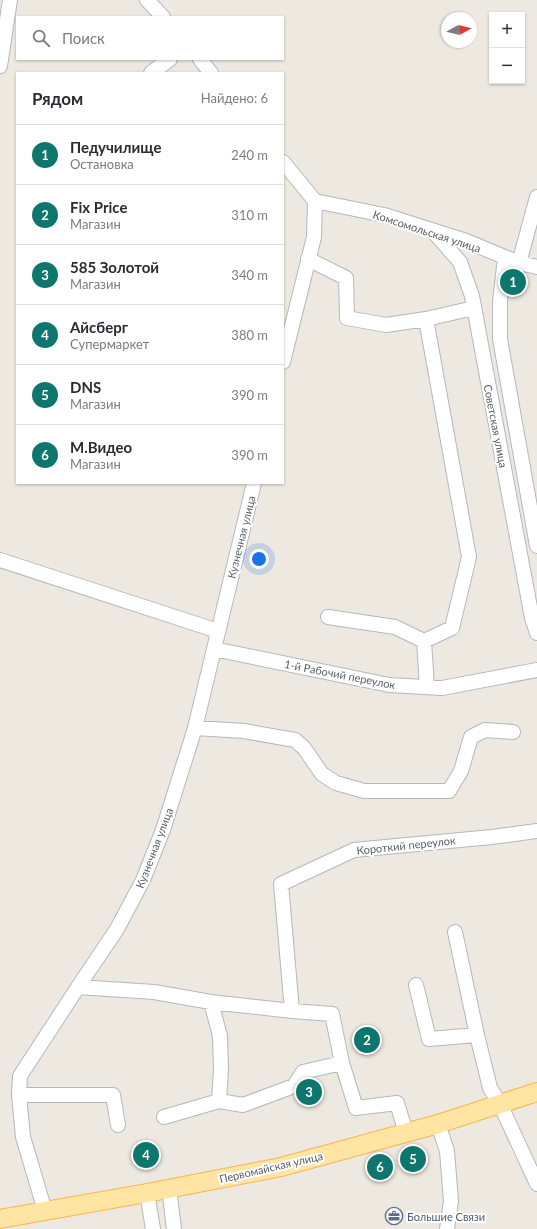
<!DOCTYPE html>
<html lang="ru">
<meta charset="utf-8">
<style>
:root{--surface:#fff;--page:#f2f2f3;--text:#2b2b33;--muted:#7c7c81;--line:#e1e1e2;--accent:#0f766e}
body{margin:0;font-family:Lato,sans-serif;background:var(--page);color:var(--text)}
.controls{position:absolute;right:12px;top:12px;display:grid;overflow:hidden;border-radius:0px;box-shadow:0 1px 3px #0004}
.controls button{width:36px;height:36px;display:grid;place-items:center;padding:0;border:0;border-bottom:1px solid var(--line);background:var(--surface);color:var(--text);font:20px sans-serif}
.compass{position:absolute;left:441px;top:12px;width:36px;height:36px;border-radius:50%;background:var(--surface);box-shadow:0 1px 3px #0004;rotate:82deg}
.you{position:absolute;left:259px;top:559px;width:14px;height:14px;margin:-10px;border:3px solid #fff;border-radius:50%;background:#1a73e8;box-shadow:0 0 0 6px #1a73e833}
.badge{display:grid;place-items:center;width:26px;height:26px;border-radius:50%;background:var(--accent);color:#fff;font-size:13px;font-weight:700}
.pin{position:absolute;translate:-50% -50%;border:2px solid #fff;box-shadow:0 1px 4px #0006}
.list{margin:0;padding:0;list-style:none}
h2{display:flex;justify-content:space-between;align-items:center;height:52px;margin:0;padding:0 16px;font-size:17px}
h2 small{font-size:13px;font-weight:400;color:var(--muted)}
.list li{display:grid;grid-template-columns:26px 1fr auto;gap:12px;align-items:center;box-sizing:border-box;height:60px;padding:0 16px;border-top:1px solid var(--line)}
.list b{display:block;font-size:15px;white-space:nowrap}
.list p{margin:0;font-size:13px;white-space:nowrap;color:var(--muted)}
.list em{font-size:13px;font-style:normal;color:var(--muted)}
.icon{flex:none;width:22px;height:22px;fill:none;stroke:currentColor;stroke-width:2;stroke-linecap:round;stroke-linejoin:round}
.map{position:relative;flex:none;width:537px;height:1229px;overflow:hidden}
.search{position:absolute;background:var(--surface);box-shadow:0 1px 3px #0004;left:16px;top:16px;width:268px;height:44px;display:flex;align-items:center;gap:10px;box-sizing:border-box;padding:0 14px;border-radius:0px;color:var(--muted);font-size:15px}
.panel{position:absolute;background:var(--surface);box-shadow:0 1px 3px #0004;left:16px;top:72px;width:268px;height:412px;border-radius:0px}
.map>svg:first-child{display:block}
</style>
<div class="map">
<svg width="537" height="1229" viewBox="0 0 537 1229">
<rect width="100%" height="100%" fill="#eee9e0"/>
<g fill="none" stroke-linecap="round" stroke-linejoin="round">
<defs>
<path id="minor" d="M 147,0 L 163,17
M 200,59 L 211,73
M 0,66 L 10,0
M 151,73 L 170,59
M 283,162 L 315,201 L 314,237 L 283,362
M 315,201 L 384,215 L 466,241 L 519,263 L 537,267
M 432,230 L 460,262 L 472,296 L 532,618 L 537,633
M 505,258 L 500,301 L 500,339 L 537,546
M 308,259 L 346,278 L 347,318 L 386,325 L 426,319 L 474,308
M 519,263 L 537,197
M 426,319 L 469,557 L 452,628 L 424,641 L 427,687
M 0,560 L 218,631
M 328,617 L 395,627 L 424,641
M 214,649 L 389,685 L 442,688 L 537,670
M 195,728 L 244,731 L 295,740 L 304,748 L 322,774 L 336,783 L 364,791 L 449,791 L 461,771 L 471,737 L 485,730 L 513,732
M 455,932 L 477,1035 L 490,1088 L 500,1104 L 537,1184
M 416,985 L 429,1039 L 477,1035
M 78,987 L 154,992 L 211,1002 L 292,1011 L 332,1014 L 342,1063 L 356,1108 L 397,1103 L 406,1133
M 211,1002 L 220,1036 L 221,1070 L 219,1101
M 292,1011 L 281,884 L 354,850 L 492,837 L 537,831
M 19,1095 L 113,1095 L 118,1125
M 164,1117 L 219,1101 L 243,1105 L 294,1086 L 303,1072 L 342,1063
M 438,1124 L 447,1151 L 451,1201 L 447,1229
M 169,1188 L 174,1229
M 147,1193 L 153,1229
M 45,1211 L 23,1137 L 19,1095 L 20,1076 L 78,987 L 117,929 L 143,880 L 163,830 L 195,728 L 254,483"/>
<path id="major" d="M 0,1219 L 147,1193 L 281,1167 L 438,1124 L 537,1092"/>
</defs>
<use href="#minor" stroke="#b3b8bc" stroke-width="16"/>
<use href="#major" stroke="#fcb44a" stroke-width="20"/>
<use href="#minor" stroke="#fff" stroke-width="14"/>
<use href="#major" stroke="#ffe5a4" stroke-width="18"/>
</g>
<defs>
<symbol id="office-ring" viewBox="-11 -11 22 22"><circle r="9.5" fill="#fff" stroke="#5c6f8a" stroke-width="1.5"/><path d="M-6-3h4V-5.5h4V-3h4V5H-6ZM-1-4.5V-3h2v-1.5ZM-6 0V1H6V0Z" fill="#5c6f8a"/></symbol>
</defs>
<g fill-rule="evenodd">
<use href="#office-ring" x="384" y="1206" width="20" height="20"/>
</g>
<g text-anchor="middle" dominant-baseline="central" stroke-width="4" stroke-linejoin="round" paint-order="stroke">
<g font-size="11" fill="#595e63" stroke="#fff">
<text transform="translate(427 231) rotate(18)">Комсомольская улица</text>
<text transform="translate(496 426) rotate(79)">Советская улица</text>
<text transform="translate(241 537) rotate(-76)">Кузнечная улица</text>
<text transform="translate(340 674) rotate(11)">1-й Рабочий переулок</text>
<text transform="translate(406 845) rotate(-6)">Короткий переулок</text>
<text transform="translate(154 848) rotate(-69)">Кузнечная улица</text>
<text transform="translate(271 1167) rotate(-13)">Первомайская улица</text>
</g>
<g font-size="11" fill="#4e5e75" stroke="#fff" text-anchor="start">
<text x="407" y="1216">Большие Связи</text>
</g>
</g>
</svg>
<div class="controls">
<button>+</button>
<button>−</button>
</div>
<svg class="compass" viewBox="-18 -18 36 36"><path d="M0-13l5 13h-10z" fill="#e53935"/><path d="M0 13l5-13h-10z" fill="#7c7c81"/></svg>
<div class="you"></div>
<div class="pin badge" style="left:513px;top:282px">1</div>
<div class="pin badge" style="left:367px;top:1040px">2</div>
<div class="pin badge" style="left:309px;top:1092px">3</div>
<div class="pin badge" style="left:146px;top:1155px">4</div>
<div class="pin badge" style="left:413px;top:1159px">5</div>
<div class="pin badge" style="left:380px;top:1167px">6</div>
<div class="search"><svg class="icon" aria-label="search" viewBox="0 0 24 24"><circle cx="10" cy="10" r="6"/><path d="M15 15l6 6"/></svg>Поиск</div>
<section class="panel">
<h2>Рядом<small>Найдено: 6</small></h2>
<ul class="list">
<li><span class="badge">1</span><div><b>Педучилище</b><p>Остановка</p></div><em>240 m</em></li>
<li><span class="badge">2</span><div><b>Fix Price</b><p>Магазин</p></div><em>310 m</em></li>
<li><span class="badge">3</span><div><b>585 Золотой</b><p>Магазин</p></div><em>340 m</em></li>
<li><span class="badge">4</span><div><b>Айсберг</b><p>Супермаркет</p></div><em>380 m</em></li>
<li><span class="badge">5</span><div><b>DNS</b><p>Магазин</p></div><em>390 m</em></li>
<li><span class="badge">6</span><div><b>М.Видео</b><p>Магазин</p></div><em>390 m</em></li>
</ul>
</section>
</div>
